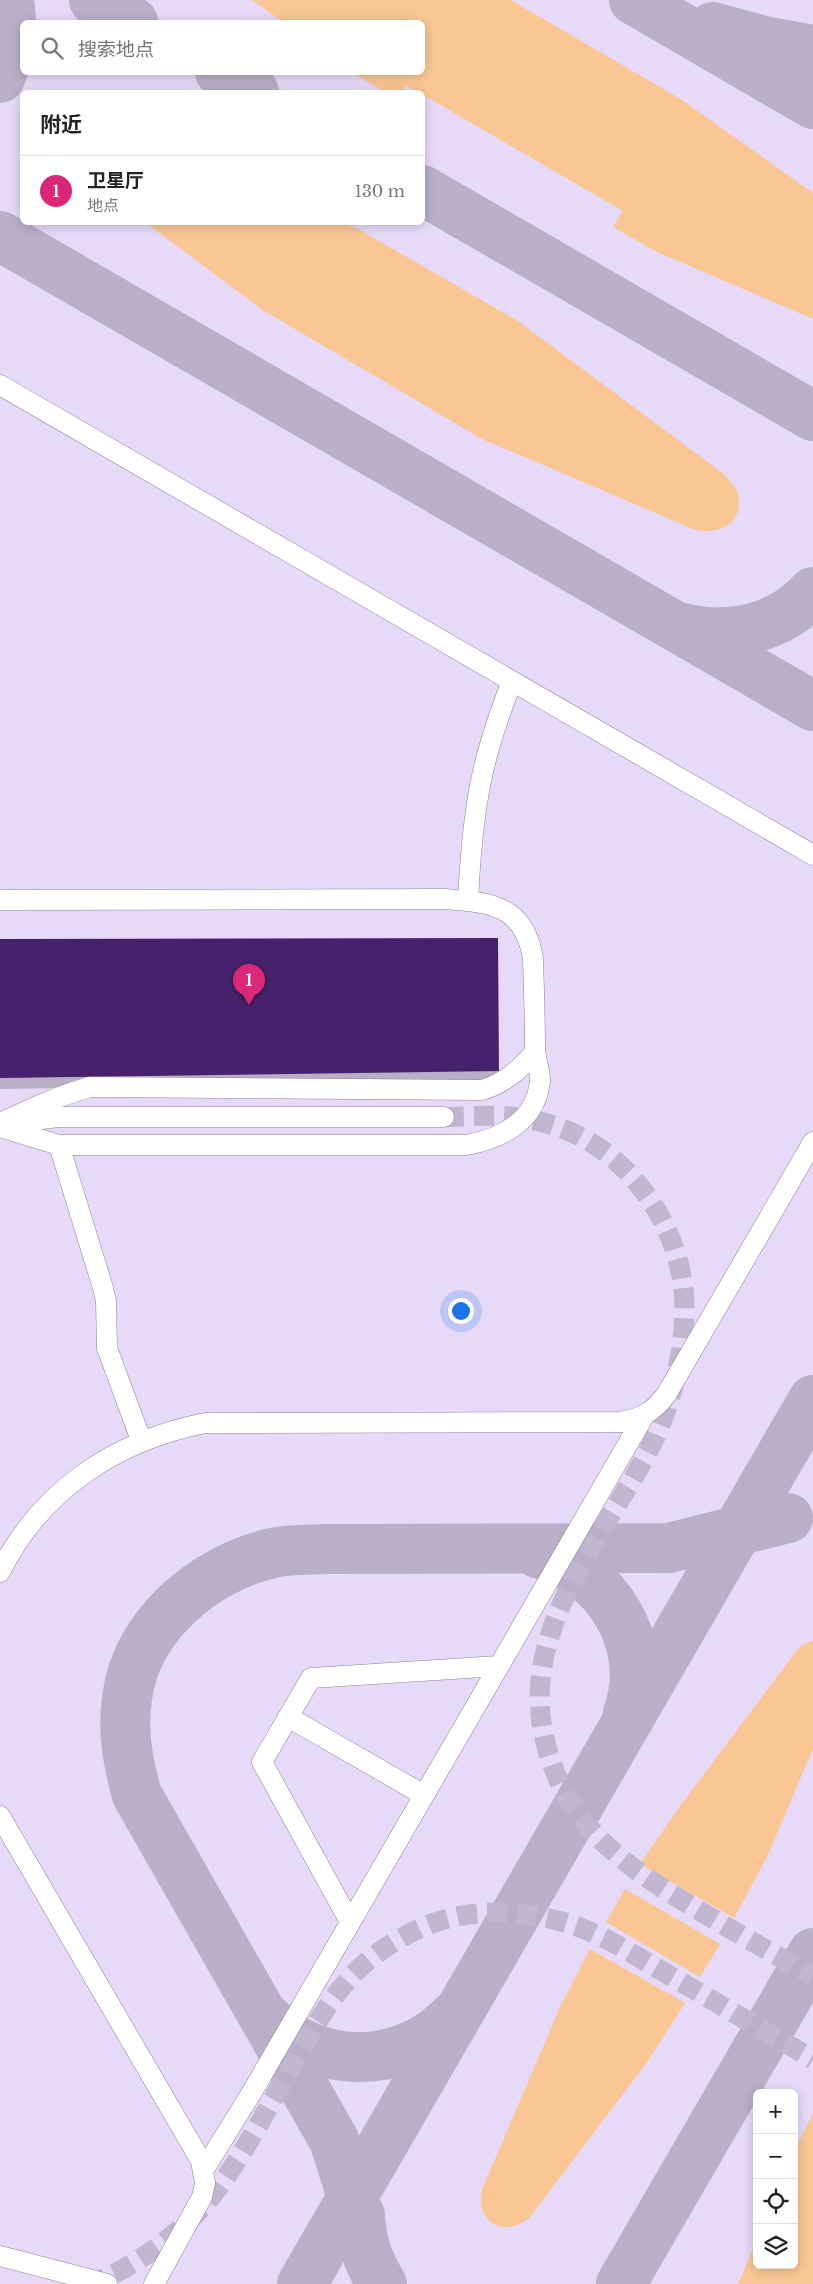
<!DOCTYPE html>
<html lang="zh">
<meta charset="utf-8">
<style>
:root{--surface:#fff;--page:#f6f6f6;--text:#222;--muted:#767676;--line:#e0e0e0;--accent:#db2777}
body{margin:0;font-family:"Libre Baskerville","Noto Sans SC",serif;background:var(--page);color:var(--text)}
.controls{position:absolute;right:15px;bottom:15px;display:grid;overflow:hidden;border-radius:8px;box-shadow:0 2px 12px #0003}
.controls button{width:45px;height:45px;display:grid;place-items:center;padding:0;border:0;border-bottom:1px solid var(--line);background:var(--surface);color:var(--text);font:25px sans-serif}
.you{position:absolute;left:460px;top:1310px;width:18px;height:18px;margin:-12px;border:4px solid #fff;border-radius:50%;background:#1a73e8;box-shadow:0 0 0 8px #1a73e833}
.badge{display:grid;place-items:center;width:32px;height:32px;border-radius:50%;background:var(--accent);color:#fff;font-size:16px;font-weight:700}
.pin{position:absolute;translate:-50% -41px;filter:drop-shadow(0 1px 2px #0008)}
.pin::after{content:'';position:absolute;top:26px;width:18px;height:15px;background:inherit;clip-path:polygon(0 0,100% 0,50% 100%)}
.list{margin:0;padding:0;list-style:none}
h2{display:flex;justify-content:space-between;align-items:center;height:65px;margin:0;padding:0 20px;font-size:21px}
h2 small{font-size:16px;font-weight:400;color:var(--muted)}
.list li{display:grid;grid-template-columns:32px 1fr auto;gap:15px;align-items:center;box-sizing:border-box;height:70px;padding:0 20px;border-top:1px solid var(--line)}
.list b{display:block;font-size:19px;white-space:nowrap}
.list p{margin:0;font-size:16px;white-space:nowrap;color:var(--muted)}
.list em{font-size:16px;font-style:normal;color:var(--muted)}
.icon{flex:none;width:28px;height:28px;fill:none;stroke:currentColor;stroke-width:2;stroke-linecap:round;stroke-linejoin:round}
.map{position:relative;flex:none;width:813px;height:2284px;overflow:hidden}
.search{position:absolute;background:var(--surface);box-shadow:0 2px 12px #0003;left:20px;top:20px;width:405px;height:55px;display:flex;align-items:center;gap:12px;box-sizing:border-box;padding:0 18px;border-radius:8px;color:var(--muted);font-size:19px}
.panel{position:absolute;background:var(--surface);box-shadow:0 2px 12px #0003;left:20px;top:90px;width:405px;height:135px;border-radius:8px}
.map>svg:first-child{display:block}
</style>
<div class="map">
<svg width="813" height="2284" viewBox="0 0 813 2284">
<rect width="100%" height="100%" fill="#e6daf8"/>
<path fill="#fac794" d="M 252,0 L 511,0 L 682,100 L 813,193 L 813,319 L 655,251 L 613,227 L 623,211 L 423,95 L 422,92 L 418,92 L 406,86 L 401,92 L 385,92 L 353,73 L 422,72 L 422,22 L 283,22 Z
M 343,223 L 360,230 L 518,321 L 725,475 C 729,480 736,487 738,494 C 745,523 717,537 693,529 L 482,439 L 261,309 L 146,223 Z
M 813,1640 L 813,1749 L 766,1859 L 734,1918 L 640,1864 L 680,1806 L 800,1646 Z
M 625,1889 L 720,1944 L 700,1977 L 606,1922 Z
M 590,1949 L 685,2003 L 648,2061 L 530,2217 C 504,2240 472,2221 483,2187 L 561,2005 Z
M 813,2113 L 813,2284 L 738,2284 L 757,2240 L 757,2265 L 794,2265 L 794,2152 Z"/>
<path fill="#0003" d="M 0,940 L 498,1071 L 486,1082 L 0,1089 Z"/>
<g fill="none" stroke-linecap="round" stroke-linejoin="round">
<path stroke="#b9afc8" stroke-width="50" d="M 94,0 L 133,22
M 634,0 L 813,104
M 713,27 L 764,41 L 813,50
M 220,72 L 254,92
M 0,78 C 11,53 13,26 9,0
M 422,190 L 813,416
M 0,236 L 813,706
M 683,628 C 731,639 779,629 813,592
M 537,1553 C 605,1569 653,1643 628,1713
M 267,2018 C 318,2071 403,2070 454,2016
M 360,2215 C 361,2240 368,2263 382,2284
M 364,2247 L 352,2197 L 334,2140 L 137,1795 C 128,1763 122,1732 127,1698 C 136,1625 205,1568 273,1553 C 290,1549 309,1550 326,1549 L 669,1548 L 788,1518
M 302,2284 L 813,1400
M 621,2284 L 813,1953"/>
</g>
<path fill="#46226c" d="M 498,938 L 499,1071 L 0,1078 L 0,939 Z"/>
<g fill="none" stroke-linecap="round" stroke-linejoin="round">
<path stroke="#c1b6d0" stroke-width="20" stroke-dasharray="20 10" stroke-linecap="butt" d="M 444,1117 C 463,1117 484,1115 503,1116 C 565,1120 612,1147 648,1197 C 665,1221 677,1250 682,1279 C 691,1328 674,1402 651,1446 C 602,1541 512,1636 548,1752 C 573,1836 639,1875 710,1917 C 744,1937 779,1957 813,1976
M 86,2284 C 109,2279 133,2264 153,2250 C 174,2235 194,2218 211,2197 C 246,2153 271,2101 299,2053 C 317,2022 335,1990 362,1966 C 379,1950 399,1938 421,1928 C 465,1908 516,1909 563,1922 C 600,1932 634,1955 667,1974 C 716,2002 764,2031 813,2059"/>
<defs>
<path id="minor" d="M 0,385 L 813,855
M 0,900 L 444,899 C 490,902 525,905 533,959 C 534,989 535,1018 535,1048 C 535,1059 541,1071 540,1082 C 535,1122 502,1138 467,1145 L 59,1145 L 0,1127
M 468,901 C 470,859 473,817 482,776 C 489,743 500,712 512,681
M 17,1122 L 58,1117 L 444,1117
M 0,1123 C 30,1109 58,1096 90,1087 L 482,1090 C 505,1083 519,1070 535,1052
M 59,1145 L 103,1288 L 106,1301 L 107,1348 L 141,1440
M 0,1572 C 41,1490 115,1441 205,1423 L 620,1422 C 641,1419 653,1412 666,1395 L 813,1142
M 288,1717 L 424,1795
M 0,1816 L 201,2161 L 205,2183 L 202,2197 L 154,2284
M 350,1922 L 262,1762 L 311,1678 L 499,1666
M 203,2171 L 252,2092 L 644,1416
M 0,2256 L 107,2284"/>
</defs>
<use href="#minor" stroke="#8b809b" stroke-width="21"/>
<use href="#minor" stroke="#fff" stroke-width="20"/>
</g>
</svg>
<div class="controls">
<button>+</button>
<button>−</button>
<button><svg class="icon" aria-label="locate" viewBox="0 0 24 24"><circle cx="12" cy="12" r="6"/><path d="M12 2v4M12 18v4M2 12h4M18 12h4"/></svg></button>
<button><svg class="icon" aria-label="layers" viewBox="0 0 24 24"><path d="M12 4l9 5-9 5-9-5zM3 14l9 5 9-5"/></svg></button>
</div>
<div class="you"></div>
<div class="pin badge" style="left:249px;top:1005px">1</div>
<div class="search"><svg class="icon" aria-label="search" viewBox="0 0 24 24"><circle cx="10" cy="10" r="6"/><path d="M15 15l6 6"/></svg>搜索地点</div>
<section class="panel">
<h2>附近<small></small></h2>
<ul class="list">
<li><span class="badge">1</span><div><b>卫星厅</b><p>地点</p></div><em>130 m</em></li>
</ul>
</section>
</div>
